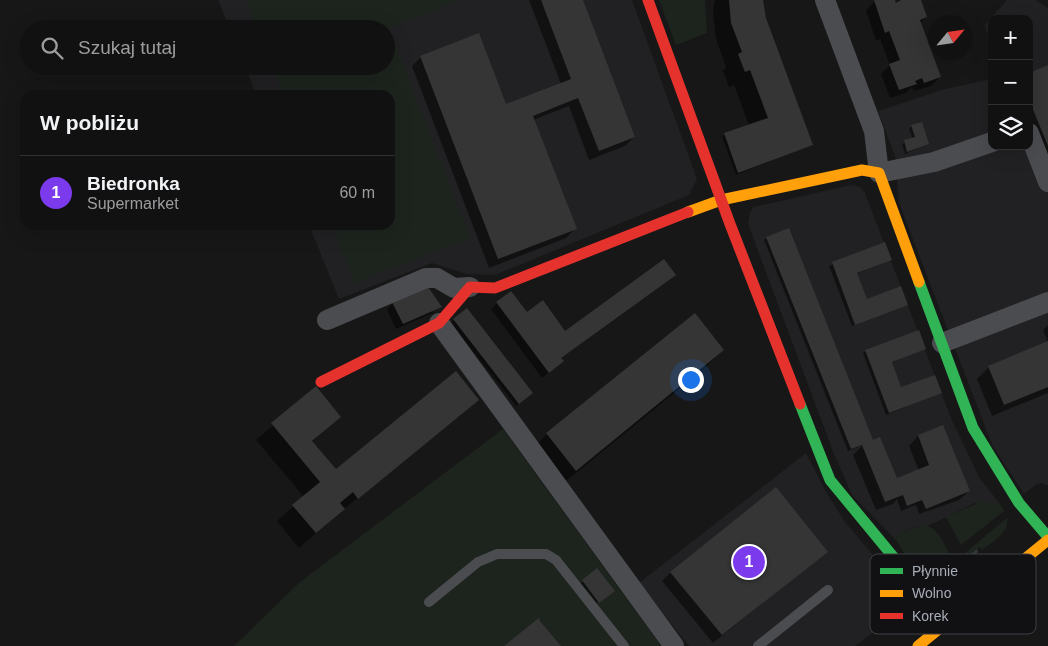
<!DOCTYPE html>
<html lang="pl">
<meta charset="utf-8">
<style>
:root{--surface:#111;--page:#1a1a1a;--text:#f1f3f6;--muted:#9c9d9f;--line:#303131;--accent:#7c3aed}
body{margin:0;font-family:Helvetica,sans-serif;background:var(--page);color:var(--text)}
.controls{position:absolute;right:15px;top:15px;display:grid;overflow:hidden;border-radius:10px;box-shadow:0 5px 20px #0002}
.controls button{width:45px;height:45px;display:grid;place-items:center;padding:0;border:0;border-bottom:1px solid var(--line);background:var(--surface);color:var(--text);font:25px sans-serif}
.compass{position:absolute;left:928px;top:15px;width:45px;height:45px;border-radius:50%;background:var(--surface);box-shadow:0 5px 20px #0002;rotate:61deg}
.you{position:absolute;left:690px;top:379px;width:18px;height:18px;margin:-12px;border:4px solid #fff;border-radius:50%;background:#1a73e8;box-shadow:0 0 0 8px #1a73e833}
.badge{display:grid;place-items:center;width:32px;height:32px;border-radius:50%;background:var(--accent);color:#fff;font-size:16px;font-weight:700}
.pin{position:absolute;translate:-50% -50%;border:2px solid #fff;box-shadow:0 1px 5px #0006}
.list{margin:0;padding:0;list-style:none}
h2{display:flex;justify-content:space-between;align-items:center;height:65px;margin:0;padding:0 20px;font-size:21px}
h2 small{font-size:16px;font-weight:400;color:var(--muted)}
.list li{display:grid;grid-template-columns:32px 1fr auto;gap:15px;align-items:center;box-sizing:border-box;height:75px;padding:0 20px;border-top:1px solid var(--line)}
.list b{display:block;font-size:19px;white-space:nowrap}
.list p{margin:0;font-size:16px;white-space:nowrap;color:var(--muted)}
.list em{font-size:16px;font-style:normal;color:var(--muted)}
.icon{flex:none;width:28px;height:28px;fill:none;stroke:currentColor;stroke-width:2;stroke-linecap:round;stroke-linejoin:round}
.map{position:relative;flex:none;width:1048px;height:646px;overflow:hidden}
.search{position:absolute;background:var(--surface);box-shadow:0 5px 20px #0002;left:20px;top:20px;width:375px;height:55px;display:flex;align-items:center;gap:12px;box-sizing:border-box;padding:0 18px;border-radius:28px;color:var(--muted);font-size:19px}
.panel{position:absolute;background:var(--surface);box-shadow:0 5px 20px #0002;left:20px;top:90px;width:375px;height:140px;border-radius:15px}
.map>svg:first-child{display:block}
</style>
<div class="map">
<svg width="1048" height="646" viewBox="0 0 1048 646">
<rect width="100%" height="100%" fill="#171717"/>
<path fill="#212123" d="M 218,0 L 632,0 L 697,179 L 689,195 L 495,275 L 467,274 L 432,263 L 339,299 L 309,225 L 390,225 L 390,95 L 256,95 L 245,66 L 386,66 L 386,29 L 230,29 Z
M 1007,0 L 1035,0 L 1048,8 L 1048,486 L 1041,483 L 1037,484 L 1024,494 L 993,447 L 899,203 L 895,156 L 878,111 L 945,89 L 992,79 L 992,146 L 1029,146 L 1029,19 L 992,19 L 992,51 L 985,25 Z
M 851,185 L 860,187 L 865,193 L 951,418 L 979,477 L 1000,504 L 975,503 L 928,526 L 918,526 L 899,533 L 896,540 L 852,495 L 834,454 L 748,224 L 750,212 L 754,207 Z
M 806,453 L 826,492 L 845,522 L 904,591 L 894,600 L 893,618 L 855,646 L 689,646 L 639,583 Z"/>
<path fill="#1d241e" d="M 246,0 L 461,0 L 389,28 L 470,238 L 354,283 L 332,225 L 390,225 L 390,95 L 283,95 L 272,66 L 386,66 L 386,29 L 257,29 Z
M 659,0 L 705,0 L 707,33 L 676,45 Z
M 503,429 L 661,646 L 234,646 L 300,582 Z
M 980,502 L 1000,504 L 1004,511 L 961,545 L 946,517 Z
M 1007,518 C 1010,533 993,541 982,550 L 980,547 L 967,557 L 965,553 Z
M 922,525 C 938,527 943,541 949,554 L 920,578 L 896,540 L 899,533 Z"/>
<path fill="#0007" d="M 529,0 L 581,0 L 634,137 L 625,146 L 589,160 L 569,106 L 533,120 L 575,229 L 566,238 L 489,268 L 412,66 L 421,57 L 506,106 L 561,84 Z
M 715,0 L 761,0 L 765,18 L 812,144 L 736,175 L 722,136 L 749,125 L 734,85 L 729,87 L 723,71 L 726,67 L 716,39 L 713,13 Z
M 893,0 L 895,5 L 900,0 L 920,0 L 926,17 L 920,23 L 940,77 L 931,86 L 914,91 L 912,87 L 906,93 L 890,98 L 881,74 L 890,65 L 880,39 L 876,41 L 866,10 L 875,1 Z
M 1048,66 L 1048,186 L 1029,140 L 1029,74 Z
M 912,126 L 928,144 L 905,154 L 902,144 L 913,139 L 909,129 Z
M 767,238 L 873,442 L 896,480 L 919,471 L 909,446 L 918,436 L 943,427 L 969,491 L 959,500 L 919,514 L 916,505 L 901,511 L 897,499 L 893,504 L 876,510 L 853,455 L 863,445 L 848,451 L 764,240 Z
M 884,243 L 890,260 L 856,274 L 866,300 L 907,304 L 852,326 L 829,266 Z
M 393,303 L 435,312 L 396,329 L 387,309 Z
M 497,303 L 527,314 L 560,358 L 556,367 L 542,378 L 491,309 Z
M 694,315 L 723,350 L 707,366 L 560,486 L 531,450 L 547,434 Z
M 454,320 L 529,396 L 516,406 L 451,323 Z
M 1048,325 L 1048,342 L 1043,330 Z
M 1048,343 L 1048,393 L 992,416 L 977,379 L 989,367 Z
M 924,348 L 891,363 L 900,388 L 940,393 L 886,415 L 863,353 L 866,351 Z
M 316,388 L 340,416 L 312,442 L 336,471 L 477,400 L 461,415 L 340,512 L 299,548 L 277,521 L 304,497 L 256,440 Z
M 826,552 L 713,643 L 662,581 L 671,572 Z
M 597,570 L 610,593 L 596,604 L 580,584 Z"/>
<path fill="#353536" d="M 541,0 L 583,0 L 635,137 L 599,151 L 578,98 L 533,116 L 577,229 L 498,259 L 420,56 L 479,33 L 506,104 L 571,79 Z
M 729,0 L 763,0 L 766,18 L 813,145 L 738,173 L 724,133 L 768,118 L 750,70 L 745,72 L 738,54 L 742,52 L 731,23 Z
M 874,0 L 895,0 L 896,3 L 901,0 L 921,0 L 927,17 L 920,20 L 941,77 L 924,83 L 922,78 L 915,81 L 917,84 L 899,90 L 889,64 L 900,60 L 889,31 L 885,33 Z
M 1048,65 L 1048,146 L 1029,100 L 1029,73 Z
M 922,122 L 929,144 L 907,152 L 904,140 L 915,137 L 911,125 Z
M 789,228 L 873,440 L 880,437 L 897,478 L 929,465 L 918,435 L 943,425 L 970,491 L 926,509 L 922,500 L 907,506 L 903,495 L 885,502 L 862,445 L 851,449 L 766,237 Z
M 885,242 L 892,260 L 857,273 L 867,299 L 901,286 L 908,305 L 855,325 L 832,262 Z
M 664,259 L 676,275 L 561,358 L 564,361 L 549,373 L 496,302 L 511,291 L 527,312 L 543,300 L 565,331 Z
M 428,287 L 442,307 L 403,324 L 392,302 Z
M 467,308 L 533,393 L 519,404 L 453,319 Z
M 695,313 L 724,350 L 576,471 L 546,433 Z
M 919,330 L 926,349 L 892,362 L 901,387 L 935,375 L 942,393 L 889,413 L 865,350 Z
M 1048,341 L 1048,387 L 1004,405 L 988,366 Z
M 456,371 L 479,400 L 358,499 L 353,492 L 340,503 L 345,509 L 316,533 L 292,505 L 320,482 L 271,423 L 316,386 L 341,417 L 312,441 L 336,469 Z
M 776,487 L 828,552 L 722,635 L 670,572 Z
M 977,549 L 978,552 L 969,560 L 967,557 Z
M 597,568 L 615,591 L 599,603 L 582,580 Z
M 540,617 L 539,620 L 561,646 L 504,646 Z"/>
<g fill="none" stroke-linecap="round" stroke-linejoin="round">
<path stroke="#4b4c50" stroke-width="10" d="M 429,602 L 478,562 L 497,554 L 546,554 L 556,560 L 624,646
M 758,646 L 828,590"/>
<path stroke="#4b4c50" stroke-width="20" d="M 825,0 L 874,131 L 879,173 L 934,162 L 992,142
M 1029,133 L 1048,182
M 327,320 L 426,278 L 437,278 L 454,288 L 470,287
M 439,323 L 674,646
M 942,343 L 1048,302"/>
<path stroke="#30b455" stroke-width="11" d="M 919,282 L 973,428 L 1019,503 L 1048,537
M 800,404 L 830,480 L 947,622"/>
<path stroke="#ff9f0a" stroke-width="11" d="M 688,212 L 721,200 L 862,170 L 879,173 L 919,282
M 918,646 L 1048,540"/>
<path stroke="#e5322d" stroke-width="11" d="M 648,0 L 730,224 L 800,404
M 321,382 L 439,323 L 470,287 L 495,288 L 688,212"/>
</g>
<rect x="870" y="554" width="166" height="80" rx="8" fill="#111113" stroke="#3e4045" stroke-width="1"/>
<rect x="880" y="568" width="23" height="6" fill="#30b455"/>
<rect x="880" y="590" width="23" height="7" fill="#ff9f0a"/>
<rect x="880" y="613" width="23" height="6" fill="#e5322d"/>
<g font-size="14" fill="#a8adb8">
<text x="912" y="576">Płynnie</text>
<text x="912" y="598">Wolno</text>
<text x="912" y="621">Korek</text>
</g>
</svg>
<div class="controls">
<button>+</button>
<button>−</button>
<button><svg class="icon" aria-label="layers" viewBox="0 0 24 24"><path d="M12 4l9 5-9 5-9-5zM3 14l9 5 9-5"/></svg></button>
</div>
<svg class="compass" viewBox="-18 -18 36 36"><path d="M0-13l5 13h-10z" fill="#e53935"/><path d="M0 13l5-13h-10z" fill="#9c9d9f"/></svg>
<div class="you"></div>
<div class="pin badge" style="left:749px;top:562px">1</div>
<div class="search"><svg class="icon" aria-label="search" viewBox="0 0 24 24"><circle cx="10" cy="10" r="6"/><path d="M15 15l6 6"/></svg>Szukaj tutaj</div>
<section class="panel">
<h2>W pobliżu<small></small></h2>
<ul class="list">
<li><span class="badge">1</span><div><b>Biedronka</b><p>Supermarket</p></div><em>60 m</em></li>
</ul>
</section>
</div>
